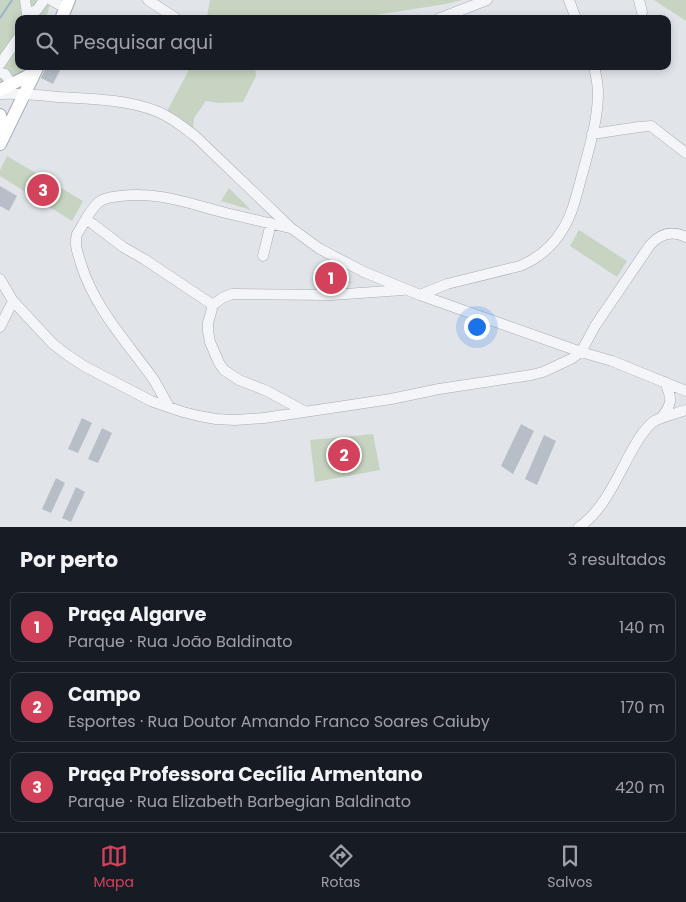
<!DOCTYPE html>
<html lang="pt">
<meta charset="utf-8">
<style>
:root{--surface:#171b24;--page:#242831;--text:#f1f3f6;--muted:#9ea1a6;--line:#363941;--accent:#d3425b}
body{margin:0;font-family:Poppins,sans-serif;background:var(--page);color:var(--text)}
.you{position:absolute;left:476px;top:326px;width:18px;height:18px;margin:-12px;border:4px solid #fff;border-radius:50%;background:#1a73e8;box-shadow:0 0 0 8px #1a73e833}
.badge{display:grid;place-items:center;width:32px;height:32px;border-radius:50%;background:var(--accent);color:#fff;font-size:16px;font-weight:700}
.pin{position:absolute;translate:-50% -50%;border:2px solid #fff;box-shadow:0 1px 5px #0006}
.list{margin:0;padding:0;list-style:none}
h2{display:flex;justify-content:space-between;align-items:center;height:65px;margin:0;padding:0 20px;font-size:21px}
h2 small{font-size:16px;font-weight:400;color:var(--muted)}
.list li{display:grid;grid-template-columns:32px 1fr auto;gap:15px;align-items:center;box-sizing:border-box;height:70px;margin:0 10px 10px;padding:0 10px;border:1px solid var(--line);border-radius:10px}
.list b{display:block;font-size:19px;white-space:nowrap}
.list p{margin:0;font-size:16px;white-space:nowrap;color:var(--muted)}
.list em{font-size:16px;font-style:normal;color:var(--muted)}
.icon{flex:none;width:28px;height:28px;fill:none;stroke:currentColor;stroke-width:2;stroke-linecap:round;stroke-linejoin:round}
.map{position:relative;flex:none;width:686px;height:527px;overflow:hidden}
.search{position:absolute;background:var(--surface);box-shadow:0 2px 8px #0003;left:15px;right:15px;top:15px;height:55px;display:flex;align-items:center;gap:12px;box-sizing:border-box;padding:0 18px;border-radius:10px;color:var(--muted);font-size:19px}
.sheet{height:305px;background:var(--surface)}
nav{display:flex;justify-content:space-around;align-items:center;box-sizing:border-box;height:70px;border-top:1px solid var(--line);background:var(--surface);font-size:14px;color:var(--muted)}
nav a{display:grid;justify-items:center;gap:2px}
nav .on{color:var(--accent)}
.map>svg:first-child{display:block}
</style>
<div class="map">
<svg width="686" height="527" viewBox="0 0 686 527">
<rect width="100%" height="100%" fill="#e1e5ea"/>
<path fill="#c7d4c1" d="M 0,0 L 42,0 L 50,4 L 46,19 L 19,19 L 19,66 L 25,66 L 21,74 L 0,82 Z
M 210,0 L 462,0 L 446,4 L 350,19 L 213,19 L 207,16 Z
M 654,0 L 686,0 L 686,21 Z
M 191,66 L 255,66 L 256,76 L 243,102 L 219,103 L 206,101 L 194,118 L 193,130 L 167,111 Z
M 7,156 L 83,201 L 72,221 L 0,176 L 0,170 Z
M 229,188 L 251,210 L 221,201 Z
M 579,230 L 627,261 L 617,277 L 570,246 Z
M 324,268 L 352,283 L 320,284 Z
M 373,434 L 380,470 L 315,482 L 310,440 Z"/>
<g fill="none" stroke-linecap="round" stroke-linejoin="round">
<path stroke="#9bb3cb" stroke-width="2" d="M 0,18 L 12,0"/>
</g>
<path fill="#b8bec7" d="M 47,66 L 62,66 L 53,84 L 41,78 Z
M 0,186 L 17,196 L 9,211 L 0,206 Z
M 82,418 L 92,423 L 78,453 L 68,449 Z
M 521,424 L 534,431 L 513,474 L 501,466 Z
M 102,428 L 112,433 L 98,463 L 88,459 Z
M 544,435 L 556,441 L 537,485 L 525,479 Z
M 56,478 L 65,483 L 51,513 L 42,509 Z
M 76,487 L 85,492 L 71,522 L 62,518 Z"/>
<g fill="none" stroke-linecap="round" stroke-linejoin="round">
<defs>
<path id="minor" d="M 25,0 L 27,14 L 26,19
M 51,0 L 65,8
M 148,0 L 177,19
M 569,0 L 576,19
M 639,0 L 642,12
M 27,14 L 37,10 L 44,0
M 438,19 L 487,0
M 0,64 L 19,37
M 0,73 L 5,74 L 12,85
M 0,94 C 19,93 39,95 58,97 C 91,99 124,99 156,111 C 170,116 183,127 195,136 L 291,228 L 320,249 L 364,272 L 420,295 L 581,352 L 612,361 L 686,391
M 592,134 L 639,127 L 651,126 L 686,153
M 86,220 L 93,224 L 123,247 L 144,259 L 213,305
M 263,256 L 271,223
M 0,279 L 13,301 L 53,344 L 66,354 L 84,366 L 151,401 L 183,412 L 199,416 L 216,419 L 235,420 L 264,418 L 391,399 L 439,389 L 531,375 L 543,372 L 571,359 L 581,352 L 595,326 L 650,245 C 660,234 672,230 686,237
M 420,295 L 447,284 L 520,266 C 539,258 553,246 563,229 C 573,213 577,193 582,175 C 589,149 598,120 598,93 C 598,84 596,75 594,66
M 0,327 L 13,301
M 169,407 C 164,398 159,389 154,380 C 127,342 95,309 81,264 C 78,254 74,245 77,234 C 84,224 89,210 99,202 C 105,197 113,197 120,196 C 158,191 190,204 226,213 C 247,218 268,223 290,228
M 304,411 L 267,391 L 239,380 L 224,370 L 219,363 L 210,342 L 208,331 L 208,323 L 213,305 L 222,298 L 232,294 L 331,295 L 403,290
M 661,418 C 673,403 672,399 665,382
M 579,527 C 603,511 617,478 630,454 C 636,443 643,430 653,422 C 662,416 676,414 686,410"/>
<path id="major" d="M 61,19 L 69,0
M 0,90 L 26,77 L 35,71
M 0,115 L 5,133
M 0,144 L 38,66"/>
</defs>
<use href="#minor" stroke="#a6acb4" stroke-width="11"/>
<use href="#major" stroke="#a0a9b6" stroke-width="14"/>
<use href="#minor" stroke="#f4f5f8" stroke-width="10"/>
<use href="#major" stroke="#fff" stroke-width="12"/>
</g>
</svg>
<div class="you"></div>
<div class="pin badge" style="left:331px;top:278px">1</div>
<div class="pin badge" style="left:344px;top:455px">2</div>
<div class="pin badge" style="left:43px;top:190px">3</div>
<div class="search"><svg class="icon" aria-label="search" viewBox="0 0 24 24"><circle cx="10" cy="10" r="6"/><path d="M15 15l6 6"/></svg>Pesquisar aqui</div>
</div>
<section class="sheet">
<h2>Por perto<small>3 resultados</small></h2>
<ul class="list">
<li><span class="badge">1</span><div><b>Praça Algarve</b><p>Parque · Rua João Baldinato</p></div><em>140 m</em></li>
<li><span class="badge">2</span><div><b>Campo</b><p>Esportes · Rua Doutor Amando Franco Soares Caiuby</p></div><em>170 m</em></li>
<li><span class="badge">3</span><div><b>Praça Professora Cecília Armentano</b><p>Parque · Rua Elizabeth Barbegian Baldinato</p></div><em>420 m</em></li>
</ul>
</section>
<nav>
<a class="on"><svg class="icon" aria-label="map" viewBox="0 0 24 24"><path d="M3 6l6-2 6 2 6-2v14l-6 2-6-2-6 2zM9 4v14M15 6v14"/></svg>Mapa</a>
<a><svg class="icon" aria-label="directions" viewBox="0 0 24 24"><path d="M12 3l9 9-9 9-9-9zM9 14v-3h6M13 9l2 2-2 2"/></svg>Rotas</a>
<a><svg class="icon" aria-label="saved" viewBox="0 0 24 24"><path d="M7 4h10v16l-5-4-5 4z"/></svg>Salvos</a>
</nav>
